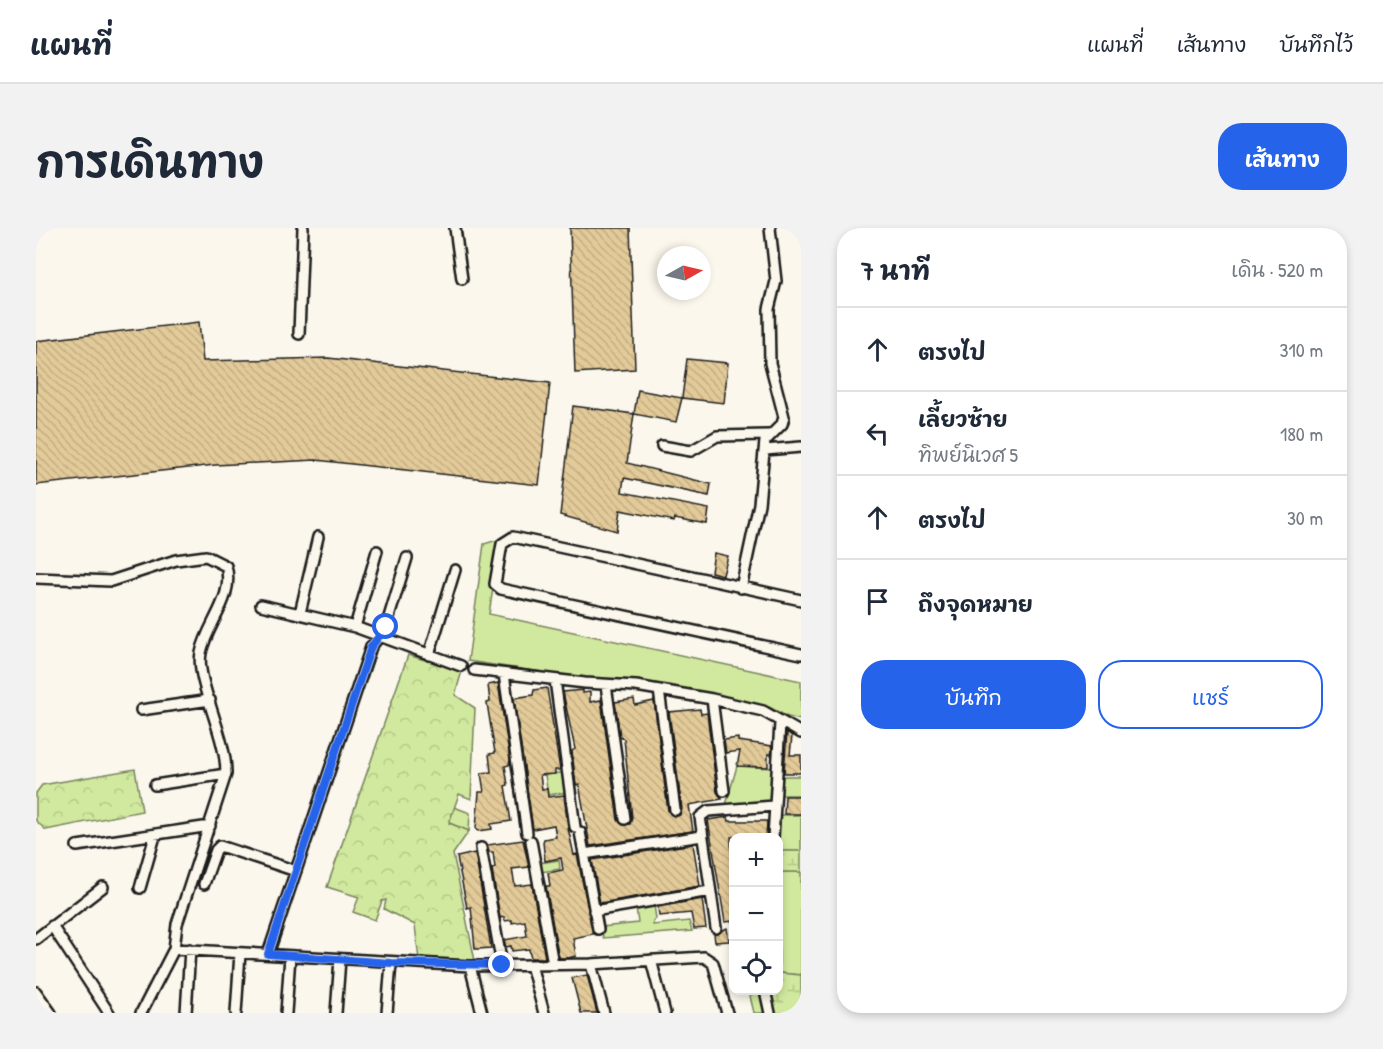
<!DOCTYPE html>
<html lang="th">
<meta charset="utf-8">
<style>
:root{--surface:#fff;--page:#f2f2f3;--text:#1f2937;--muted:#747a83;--line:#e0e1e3;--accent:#2563eb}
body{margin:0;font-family:"Patrick Hand","Playpen Sans Thai",sans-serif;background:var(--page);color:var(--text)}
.controls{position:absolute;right:18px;bottom:18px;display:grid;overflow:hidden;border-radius:12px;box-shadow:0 3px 9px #0003}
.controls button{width:54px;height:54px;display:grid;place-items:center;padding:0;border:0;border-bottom:2px solid var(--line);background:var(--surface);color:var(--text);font:30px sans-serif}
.compass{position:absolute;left:621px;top:18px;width:54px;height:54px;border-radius:50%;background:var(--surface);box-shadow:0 3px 9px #0003;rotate:82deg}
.stop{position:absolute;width:18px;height:18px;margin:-14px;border:4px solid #2563eb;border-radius:50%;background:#fff}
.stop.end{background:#2563eb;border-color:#fff;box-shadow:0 2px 6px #0008}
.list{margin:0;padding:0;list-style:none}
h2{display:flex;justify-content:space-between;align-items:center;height:78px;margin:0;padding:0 24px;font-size:26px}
h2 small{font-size:20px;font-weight:400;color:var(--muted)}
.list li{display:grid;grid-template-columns:39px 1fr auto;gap:18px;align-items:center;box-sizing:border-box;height:84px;padding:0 24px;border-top:2px solid var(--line)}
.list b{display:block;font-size:22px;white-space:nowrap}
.list p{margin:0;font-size:20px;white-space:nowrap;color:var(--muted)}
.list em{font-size:20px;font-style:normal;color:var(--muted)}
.actions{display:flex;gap:12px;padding:18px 24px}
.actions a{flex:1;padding:14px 0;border:2px solid var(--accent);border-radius:24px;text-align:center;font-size:21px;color:var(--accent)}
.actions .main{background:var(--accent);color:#fff}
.icon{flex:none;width:33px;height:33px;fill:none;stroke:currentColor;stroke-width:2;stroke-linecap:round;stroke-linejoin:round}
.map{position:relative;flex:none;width:765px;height:785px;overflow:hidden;border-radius:24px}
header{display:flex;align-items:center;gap:36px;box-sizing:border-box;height:84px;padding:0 30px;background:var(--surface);border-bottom:2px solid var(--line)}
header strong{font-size:28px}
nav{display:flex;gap:33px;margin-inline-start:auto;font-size:21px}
.intro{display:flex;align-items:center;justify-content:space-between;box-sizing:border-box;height:144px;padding:0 36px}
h1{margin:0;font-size:42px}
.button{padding:15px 27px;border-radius:24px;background:var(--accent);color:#fff;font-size:21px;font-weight:700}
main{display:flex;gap:36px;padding:0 36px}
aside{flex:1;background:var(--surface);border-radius:24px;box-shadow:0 3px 9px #0003}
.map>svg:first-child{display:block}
</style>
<header>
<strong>แผนที่</strong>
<nav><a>แผนที่</a><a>เส้นทาง</a><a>บันทึกไว้</a></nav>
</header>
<div class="intro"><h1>การเดินทาง</h1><a class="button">เส้นทาง</a></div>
<main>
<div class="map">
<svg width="765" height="785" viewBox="0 0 765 785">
<defs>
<pattern id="forest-crowns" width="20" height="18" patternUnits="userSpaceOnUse" patternTransform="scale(1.5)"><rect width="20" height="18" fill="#d1e99e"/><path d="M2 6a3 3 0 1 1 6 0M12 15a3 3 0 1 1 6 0" fill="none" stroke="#b3c788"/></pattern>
<pattern id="wetland-marsh" width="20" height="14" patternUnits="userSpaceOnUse" patternTransform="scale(1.5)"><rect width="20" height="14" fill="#d1e99e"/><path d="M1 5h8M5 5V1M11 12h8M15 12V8" fill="none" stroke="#b3c788"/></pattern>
<pattern id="building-back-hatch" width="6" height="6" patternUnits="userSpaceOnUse" patternTransform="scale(1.5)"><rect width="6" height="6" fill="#e3ca99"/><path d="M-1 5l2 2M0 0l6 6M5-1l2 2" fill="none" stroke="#c2ad83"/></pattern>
</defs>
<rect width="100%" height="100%" fill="#fbf7ec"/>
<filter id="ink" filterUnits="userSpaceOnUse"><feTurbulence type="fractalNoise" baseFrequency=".0167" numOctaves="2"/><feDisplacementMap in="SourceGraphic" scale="12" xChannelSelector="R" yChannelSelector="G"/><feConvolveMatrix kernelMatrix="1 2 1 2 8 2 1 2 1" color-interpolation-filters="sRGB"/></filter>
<g filter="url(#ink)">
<path fill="#d1e99e" stroke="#76825d" stroke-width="1.5" d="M 461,312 L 464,316 L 453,386 L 765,453 L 765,492 L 752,489 L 733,479 L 600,452 L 556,452 L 432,433 L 448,316 Z
M 701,538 L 736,540 L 734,573 L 690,577 Z
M 529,544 L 532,564 L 512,567 L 509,547 Z
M 743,548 L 765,548 L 765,567 L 742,567 Z
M 418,579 L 434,585 L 433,603 L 413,595 Z
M 742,587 L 765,587 L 765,623 L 743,623 Z
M 742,644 L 765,644 L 765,747 L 743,745 Z
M 618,677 L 620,691 L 617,693 L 617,697 L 653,693 L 656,703 L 567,710 L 566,699 L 602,695 L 600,680 Z
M 722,763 L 725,763 L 730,785 L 718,785 L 714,768 Z"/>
<path fill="url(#forest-crowns)" stroke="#76825d" stroke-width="1.5" d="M 372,427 L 426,443 L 419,467 L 439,480 L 435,571 L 423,566 L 413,595 L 433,603 L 417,626 L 439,733 L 383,732 L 379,697 L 348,681 L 350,672 L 346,673 L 339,692 L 317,684 L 323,669 L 291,659 Z
M 99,541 L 106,583 L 10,602 L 0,593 L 0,565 L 6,557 Z
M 523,632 L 524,641 L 505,644 L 504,635 Z"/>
<path fill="url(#wetland-marsh)" stroke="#76825d" stroke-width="1.5" d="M 742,623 L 765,623 L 765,644 L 743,644 Z
M 743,745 L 765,747 L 765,785 L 739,785 L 734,763 L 742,762 Z"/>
<path fill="url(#building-back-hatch)" stroke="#1c1c1c" stroke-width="1.5" d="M 534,0 L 594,0 L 599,141 L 539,145 Z
M 163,94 L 167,133 L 292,130 L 514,155 L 503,257 L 280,232 L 179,237 L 0,257 L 0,113 Z
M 651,131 L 692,135 L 688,175 L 646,170 Z
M 602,162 L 646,170 L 640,194 L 598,186 Z
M 537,178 L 598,186 L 591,235 L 675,256 L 673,268 L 588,250 L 586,264 L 673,281 L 671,296 L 639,290 L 638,293 L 584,282 L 581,303 L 524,287 Z
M 678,325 L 692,328 L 687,347 L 675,344 Z
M 462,455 L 474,532 L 473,537 L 469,538 L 472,557 L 469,558 L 475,593 L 455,596 L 456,601 L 442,603 L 440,600 L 443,564 L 448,564 L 445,545 L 455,544 L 453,526 L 459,525 L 451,475 L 454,474 L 452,457 Z
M 511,460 L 524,542 L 519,542 L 519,546 L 504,547 L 506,561 L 511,560 L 512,569 L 528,567 L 532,600 L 538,627 L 541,626 L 557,706 L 537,710 L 540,728 L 532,730 L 524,730 L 522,726 L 510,658 L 514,658 L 512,645 L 527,642 L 525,630 L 509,633 L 507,614 L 508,611 L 520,609 L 518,597 L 497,601 L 478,470 L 497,467 L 498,462 Z
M 547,462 L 547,465 L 554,464 L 554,474 L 565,472 L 582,592 L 587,597 L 594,596 L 596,590 L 588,511 L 584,509 L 579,474 L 598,471 L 599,477 L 618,473 L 632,583 L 639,589 L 644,587 L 646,581 L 633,484 L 664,481 L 665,486 L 671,485 L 681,564 L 686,571 L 653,577 L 657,603 L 554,618 L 543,556 L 540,557 L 536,523 L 539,521 L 527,464 Z
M 751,504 L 756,508 L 754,527 L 765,527 L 765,545 L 748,545 Z
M 702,510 L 702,513 L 736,518 L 735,527 L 732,526 L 732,539 L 701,538 L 704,523 L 690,525 L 688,512 Z
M 749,568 L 765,568 L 765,586 L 748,586 Z
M 692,589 L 693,593 L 731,593 L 730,609 L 695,609 L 698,693 L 689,694 L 672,592 Z
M 487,612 L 493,639 L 476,641 L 479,658 L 496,656 L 509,730 L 495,730 L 493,721 L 476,723 L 475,718 L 470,719 L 468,712 L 491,708 L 489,693 L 476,695 L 476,692 L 469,693 L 468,689 L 464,690 L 456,641 L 459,640 L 457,624 L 453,624 L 451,617 Z
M 657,616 L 664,658 L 564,675 L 556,632 Z
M 439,625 L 455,720 L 442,721 L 439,721 L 435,679 L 431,680 L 421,629 Z
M 666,671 L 670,700 L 658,701 L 655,685 L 623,688 L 622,679 Z
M 691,700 L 693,713 L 679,714 L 678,706 Z
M 551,747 L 561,785 L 545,785 L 536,750 Z"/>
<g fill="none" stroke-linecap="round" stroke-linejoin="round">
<defs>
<path id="minor" d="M 419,0 L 426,51
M 263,106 L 267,0
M 626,218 L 655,223 L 681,208 L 732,207
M 729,222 L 765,219
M 0,350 L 75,353 L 140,332 L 170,328 L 190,338 C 199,370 171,395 165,425 C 159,452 191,509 190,546 L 141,696 L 138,721 L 105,785
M 705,360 L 723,276 L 729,213 L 746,196 L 748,189 L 734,135 L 733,81 L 740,53 L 734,0
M 765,372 L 477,309 L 466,316 L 459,356 L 465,361 L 765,426
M 225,377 L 319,399 L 425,438
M 264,385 L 282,309
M 319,399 L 341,323
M 393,427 L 419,342
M 438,442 L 549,455 L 600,458 L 676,471 L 727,483 L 765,505
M 468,446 L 491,605
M 519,452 L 539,599
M 570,457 L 589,591
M 623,462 L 639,582
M 676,471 L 688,563
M 105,482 L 174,472
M 119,557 L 190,546
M 544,604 L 562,701
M 737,610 L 744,495
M 495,613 L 517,736
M 41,618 L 174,598
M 445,620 L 466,737
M 548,626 L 666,608
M 168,656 L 180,622 L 184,618 L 260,643
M 104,660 L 119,608
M 558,683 L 674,663
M 16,698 L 73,785
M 680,700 L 664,589 L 672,583 L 738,578
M 0,711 L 67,659
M 138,721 L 434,738 L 446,785
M 232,726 L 335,419 L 350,399 L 371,330
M 615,732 L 629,785
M 555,736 L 568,785
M 495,737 L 508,785
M 434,738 L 555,736 L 668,729 L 677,735 L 691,785
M 729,762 L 734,785
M 0,764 L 15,785
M 150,785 L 154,721
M 200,785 L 204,725
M 250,785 L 254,728
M 300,785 L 304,731
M 351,785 L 355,735"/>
</defs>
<use href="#minor" stroke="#1c1c1c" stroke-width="14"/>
<use href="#minor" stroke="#fbf7ec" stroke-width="9"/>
</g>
</g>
<g fill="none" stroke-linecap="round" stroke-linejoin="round" filter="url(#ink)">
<path stroke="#2563eb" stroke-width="8" d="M 350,399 L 335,419 L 232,726 L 355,735 L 466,737"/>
</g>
</svg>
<div class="controls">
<button>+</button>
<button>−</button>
<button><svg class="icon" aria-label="locate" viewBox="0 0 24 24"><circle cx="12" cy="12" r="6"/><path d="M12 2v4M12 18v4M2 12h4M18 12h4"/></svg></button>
</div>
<svg class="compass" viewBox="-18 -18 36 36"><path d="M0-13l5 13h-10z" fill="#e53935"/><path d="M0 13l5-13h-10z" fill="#747a83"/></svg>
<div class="stop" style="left:350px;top:399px"></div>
<div class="stop end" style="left:466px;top:737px"></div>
</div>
<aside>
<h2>7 นาที<small>เดิน · 520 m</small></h2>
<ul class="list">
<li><svg class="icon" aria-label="ahead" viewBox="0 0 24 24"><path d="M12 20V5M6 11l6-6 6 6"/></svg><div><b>ตรงไป</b></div><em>310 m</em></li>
<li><svg class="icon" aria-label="left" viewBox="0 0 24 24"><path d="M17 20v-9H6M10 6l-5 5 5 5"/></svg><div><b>เลี้ยวซ้าย</b><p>ทิพย์นิเวศ 5</p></div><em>180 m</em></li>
<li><svg class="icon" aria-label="ahead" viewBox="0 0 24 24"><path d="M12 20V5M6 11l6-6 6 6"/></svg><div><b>ตรงไป</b></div><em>30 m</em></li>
<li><svg class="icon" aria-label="arrive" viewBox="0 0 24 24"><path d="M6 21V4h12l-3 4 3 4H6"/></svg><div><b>ถึงจุดหมาย</b></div></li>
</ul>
<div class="actions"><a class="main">บันทึก</a><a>แชร์</a></div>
</aside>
</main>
